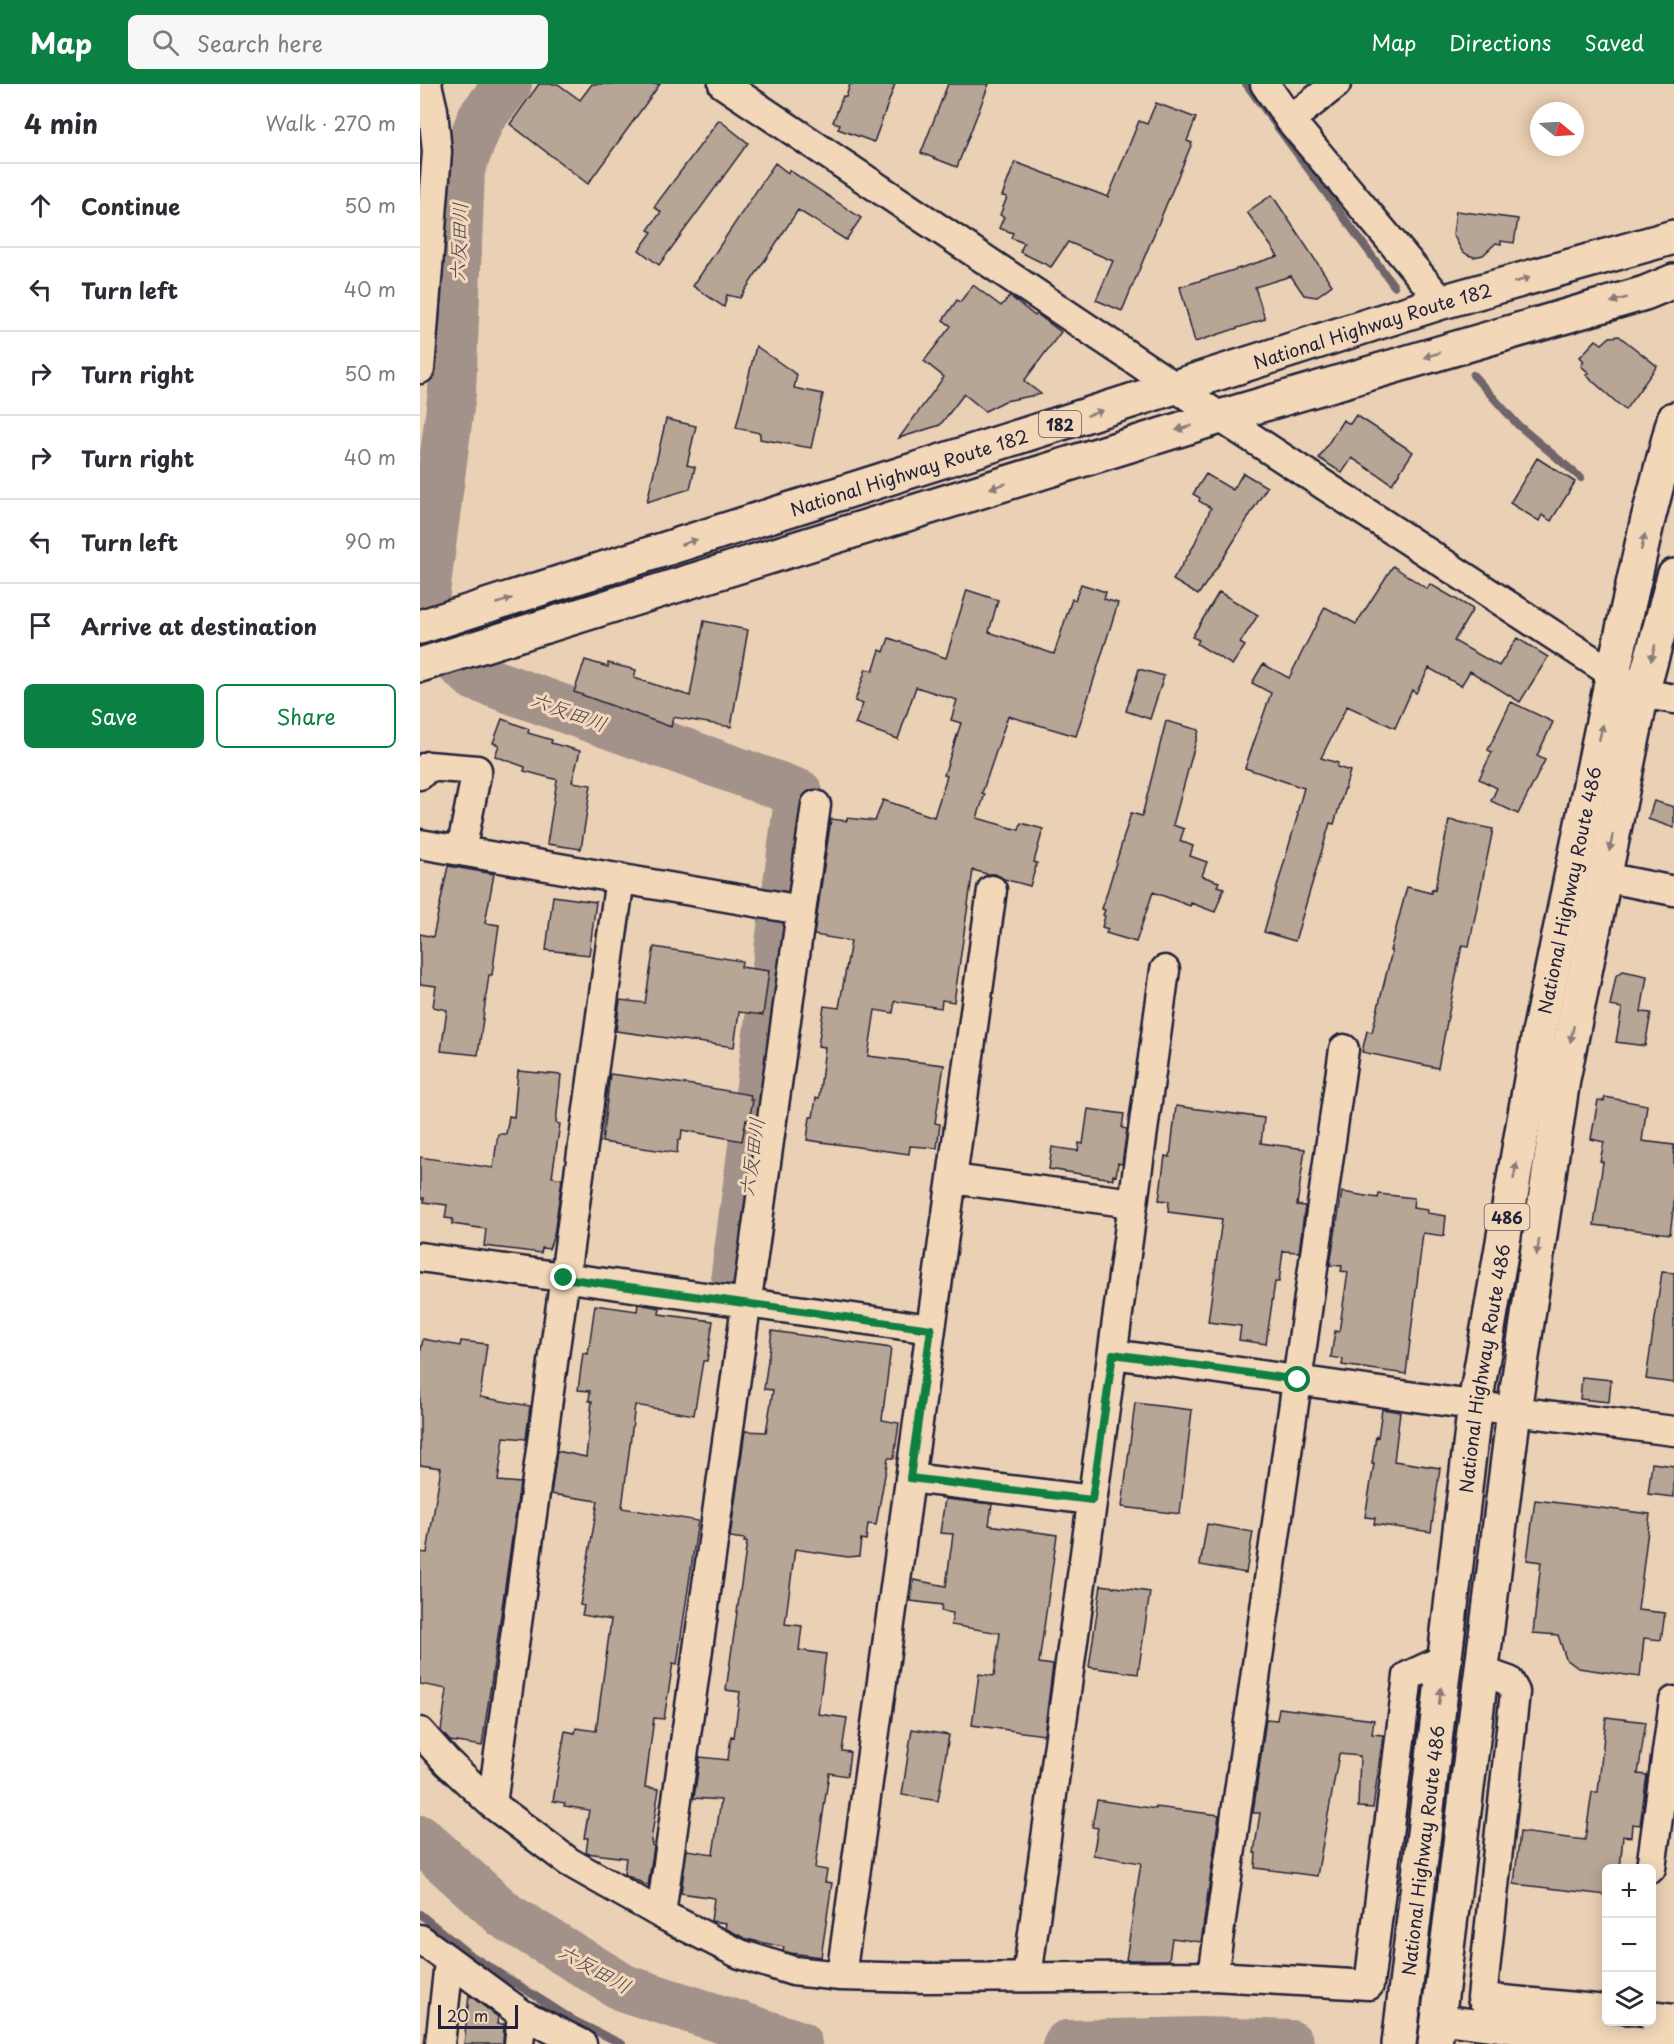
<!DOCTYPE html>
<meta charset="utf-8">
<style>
:root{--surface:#fff;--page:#f7f7f7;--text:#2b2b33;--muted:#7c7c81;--line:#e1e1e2;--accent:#0b8043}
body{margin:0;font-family:"Playpen Sans","Klee One",sans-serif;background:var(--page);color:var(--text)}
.controls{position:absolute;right:18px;bottom:18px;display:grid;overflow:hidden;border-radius:9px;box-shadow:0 3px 15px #0003}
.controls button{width:54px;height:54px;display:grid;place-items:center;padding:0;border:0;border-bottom:2px solid var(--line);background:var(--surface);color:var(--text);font:30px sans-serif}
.compass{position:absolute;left:1110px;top:18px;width:54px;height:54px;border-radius:50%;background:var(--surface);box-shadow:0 3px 15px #0003;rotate:108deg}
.scale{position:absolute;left:18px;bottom:15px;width:80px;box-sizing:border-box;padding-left:6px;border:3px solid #22223b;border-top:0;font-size:16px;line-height:21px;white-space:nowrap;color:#22223b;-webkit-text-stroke:4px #f2d7b9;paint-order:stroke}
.stop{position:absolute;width:18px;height:18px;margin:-14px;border:4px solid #0b8043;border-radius:50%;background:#fff}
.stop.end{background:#0b8043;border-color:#fff;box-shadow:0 2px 6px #0008}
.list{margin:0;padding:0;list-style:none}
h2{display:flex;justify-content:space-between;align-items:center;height:78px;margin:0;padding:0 24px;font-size:26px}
h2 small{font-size:20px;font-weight:400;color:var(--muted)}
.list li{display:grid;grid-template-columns:39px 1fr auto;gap:18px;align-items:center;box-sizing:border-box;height:84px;padding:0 24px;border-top:2px solid var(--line)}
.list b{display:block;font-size:22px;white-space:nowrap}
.list em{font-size:20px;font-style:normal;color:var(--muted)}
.actions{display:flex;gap:12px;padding:18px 24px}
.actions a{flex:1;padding:14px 0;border:2px solid var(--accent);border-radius:9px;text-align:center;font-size:21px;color:var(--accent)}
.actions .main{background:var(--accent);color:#fff}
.icon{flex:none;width:33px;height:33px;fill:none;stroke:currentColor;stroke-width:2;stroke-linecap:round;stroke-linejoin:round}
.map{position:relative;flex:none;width:1254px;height:1960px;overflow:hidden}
header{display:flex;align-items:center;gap:36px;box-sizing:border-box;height:84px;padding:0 30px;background:var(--accent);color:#fff}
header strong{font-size:28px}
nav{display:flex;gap:33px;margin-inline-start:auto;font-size:21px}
.search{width:420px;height:54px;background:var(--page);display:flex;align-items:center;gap:15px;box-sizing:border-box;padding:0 21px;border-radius:9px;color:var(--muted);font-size:22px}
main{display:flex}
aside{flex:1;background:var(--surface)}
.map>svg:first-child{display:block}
</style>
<header>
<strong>Map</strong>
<div class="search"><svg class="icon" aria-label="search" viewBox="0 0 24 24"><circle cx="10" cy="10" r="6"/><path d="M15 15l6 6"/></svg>Search here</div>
<nav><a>Map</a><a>Directions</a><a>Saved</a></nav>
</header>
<main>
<aside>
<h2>4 min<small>Walk · 270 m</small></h2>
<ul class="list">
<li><svg class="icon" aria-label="ahead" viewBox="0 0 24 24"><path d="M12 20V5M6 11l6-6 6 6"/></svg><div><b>Continue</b></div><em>50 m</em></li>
<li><svg class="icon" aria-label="left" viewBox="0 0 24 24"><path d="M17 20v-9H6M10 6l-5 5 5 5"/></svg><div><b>Turn left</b></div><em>40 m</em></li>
<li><svg class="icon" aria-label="right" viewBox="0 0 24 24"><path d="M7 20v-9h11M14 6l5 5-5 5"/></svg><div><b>Turn right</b></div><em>50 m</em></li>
<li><svg class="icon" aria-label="right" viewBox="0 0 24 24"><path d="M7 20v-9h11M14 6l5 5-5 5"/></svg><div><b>Turn right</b></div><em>40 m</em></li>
<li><svg class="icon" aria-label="left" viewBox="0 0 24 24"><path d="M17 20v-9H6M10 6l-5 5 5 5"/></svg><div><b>Turn left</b></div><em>90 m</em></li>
<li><svg class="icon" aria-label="arrive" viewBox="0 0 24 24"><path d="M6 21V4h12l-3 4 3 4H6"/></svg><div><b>Arrive at destination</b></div></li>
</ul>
<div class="actions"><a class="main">Save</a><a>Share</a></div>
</aside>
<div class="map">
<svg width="1254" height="1960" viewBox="0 0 1254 1960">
<rect width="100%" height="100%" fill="#ead0b4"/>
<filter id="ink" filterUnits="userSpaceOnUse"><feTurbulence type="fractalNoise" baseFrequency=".0167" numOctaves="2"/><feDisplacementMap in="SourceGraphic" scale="12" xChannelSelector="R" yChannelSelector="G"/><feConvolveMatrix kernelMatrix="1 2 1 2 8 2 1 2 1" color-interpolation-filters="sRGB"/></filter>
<g filter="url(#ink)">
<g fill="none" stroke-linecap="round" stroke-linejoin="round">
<path stroke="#6f656a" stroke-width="8" d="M 826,0 L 974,202
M 22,204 L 36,206
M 1053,291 L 1098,341 L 1161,394
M 0,1830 L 49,1870 L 153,1936 L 202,1960"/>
<path stroke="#a39289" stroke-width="48" d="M 88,0 L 61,34 L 41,85 L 32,308 L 5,516 L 9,553 L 55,593 L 379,709 L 315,1190
M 0,1755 L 86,1832 L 204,1904 L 378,1960
M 647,1960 L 782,1957 L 870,1960"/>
</g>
<path fill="#b7a596" stroke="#22223b" stroke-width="1.5" d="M 119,0 L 138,0 L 160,16 L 172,0 L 240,0 L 168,100 L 90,40 Z
M 430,0 L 475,0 L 454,58 L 418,45 L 420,40 L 413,38 L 423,12 L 426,13 Z
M 528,0 L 569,0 L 537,83 L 501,69 Z
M 736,19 L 776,34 L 767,57 L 772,59 L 702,227 L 676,216 L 693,177 L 648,158 L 631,183 L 600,168 L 604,159 L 591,154 L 593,149 L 579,144 L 584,133 L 580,131 L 587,113 L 582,112 L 595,78 L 688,113 L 719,37 L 727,40 Z
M 299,36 L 328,59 L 239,181 L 219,166 L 232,148 L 228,146 L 241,128 L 234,123 Z
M 355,79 L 368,89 L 369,86 L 441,134 L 426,156 L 378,126 L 320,214 L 307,211 L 304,223 L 273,202 Z
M 852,111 L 912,201 L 896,213 L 884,211 L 871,192 L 835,203 L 845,235 L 775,258 L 760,203 L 858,172 L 827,128 Z
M 1036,127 L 1098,135 L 1094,159 L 1081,157 L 1081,160 L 1076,159 L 1063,171 L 1054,173 L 1048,171 L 1042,167 L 1033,150 Z
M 553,201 L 581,222 L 590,212 L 615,232 L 617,230 L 641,248 L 604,297 L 621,310 L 585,317 L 565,327 L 544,310 L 520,341 L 479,354 L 524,293 L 504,277 L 531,242 L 523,236 L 537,216 L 540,218 Z
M 1199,252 L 1237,282 L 1205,326 L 1166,291 L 1169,289 L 1161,282 L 1164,277 L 1160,273 L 1176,256 L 1182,260 L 1190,253 Z
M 336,262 L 377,291 L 374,304 L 403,310 L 391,364 L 340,355 L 340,349 L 316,344 Z
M 936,331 L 993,368 L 972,400 L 932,374 L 922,389 L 899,374 L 923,336 L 930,340 Z
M 246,335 L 276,342 L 267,381 L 275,383 L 270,405 L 227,418 Z
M 1117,374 L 1155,398 L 1131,437 L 1122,431 L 1119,437 L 1090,419 Z
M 823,389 L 847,403 L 804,473 L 778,511 L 753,496 L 773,463 L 791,424 L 779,417 L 780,414 L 773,410 L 786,390 L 813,406 Z
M 973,482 L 1007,505 L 1010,500 L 1053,525 L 1034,557 L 1079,582 L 1097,554 L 1128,573 L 1100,618 L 1050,587 L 1041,602 L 1009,584 L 996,609 L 992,606 L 975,644 L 927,622 L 901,674 L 918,679 L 917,683 L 930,687 L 914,740 L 910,739 L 875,857 L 844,848 L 878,730 L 877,729 L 884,704 L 825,684 L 851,609 L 832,599 L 843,580 L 869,594 L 905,523 L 936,540 Z
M 661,500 L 686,508 L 684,515 L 698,519 L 656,652 L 588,632 L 562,709 L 565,710 L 557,734 L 599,746 L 601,739 L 623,745 L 614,778 L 617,779 L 610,802 L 584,795 L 575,790 L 567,790 L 553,786 L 534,918 L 522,916 L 521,924 L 475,917 L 473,929 L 455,926 L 448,972 L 524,981 L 515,1039 L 520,1040 L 517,1064 L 490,1062 L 489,1070 L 387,1056 L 390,1033 L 393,1033 L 396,1014 L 399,1014 L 405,963 L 398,962 L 404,922 L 419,924 L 431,857 L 394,851 L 411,735 L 427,737 L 427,734 L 455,737 L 463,716 L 514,733 L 527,692 L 524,691 L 541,639 L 531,636 L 537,616 L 496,603 L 478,655 L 435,640 L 443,620 L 435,617 L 446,585 L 453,587 L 460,566 L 464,568 L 469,554 L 526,574 L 547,506 L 578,516 L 569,548 L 634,570 L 652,515 L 655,516 Z
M 799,508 L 838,531 L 820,559 L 825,562 L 812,581 L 777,560 L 779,556 L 772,553 Z
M 284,537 L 328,546 L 311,643 L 253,633 L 251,643 L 154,608 L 165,576 L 188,583 L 188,579 L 216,586 L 214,594 L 270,612 Z
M 719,585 L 744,592 L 730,635 L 706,627 Z
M 1091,618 L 1133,638 L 1117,672 L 1125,676 L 1098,730 L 1071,717 L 1077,704 L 1059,695 L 1072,668 L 1068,666 Z
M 82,635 L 109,645 L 108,649 L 132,656 L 131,659 L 160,667 L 152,698 L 171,701 L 161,765 L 127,760 L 137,696 L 138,696 L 104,687 L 105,683 L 75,672 L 79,661 L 73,659 Z
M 746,637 L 779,646 L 753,741 L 764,745 L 760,757 L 773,762 L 770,772 L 787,778 L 782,792 L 799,798 L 797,802 L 804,804 L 795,828 L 771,819 L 770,822 L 733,808 L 716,858 L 686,849 L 688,845 L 682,843 L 685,832 L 683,831 L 685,826 L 682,825 L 711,729 L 722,732 Z
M 1234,717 L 1254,723 L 1254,744 L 1228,735 Z
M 1029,736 L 1073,745 L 1049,862 L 1042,861 L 1018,984 L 942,968 L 947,947 L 952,948 L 972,867 L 970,867 L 987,803 L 1011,809 L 1012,805 L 1015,806 Z
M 28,782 L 74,790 L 65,839 L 79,841 L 72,891 L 69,891 L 58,971 L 21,967 L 27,926 L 13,923 L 16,902 L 0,900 L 0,850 L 13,853 Z
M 133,812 L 176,818 L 169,871 L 126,866 Z
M 234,863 L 322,877 L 321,883 L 349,887 L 343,931 L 319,928 L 314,963 L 196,947 L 200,916 L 225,919 Z
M 1203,887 L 1227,892 L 1221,928 L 1231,929 L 1225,962 L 1196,958 L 1202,924 L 1190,922 L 1196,892 Z
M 98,987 L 141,991 L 136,1039 L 140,1040 L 132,1093 L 142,1095 L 134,1151 L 129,1165 L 122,1164 L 121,1169 L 64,1162 L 66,1145 L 32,1140 L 33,1135 L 25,1134 L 27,1121 L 4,1118 L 4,1114 L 0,1114 L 0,1073 L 73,1084 L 78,1050 L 86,1050 L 89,1032 L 94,1033 Z
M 190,990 L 273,1001 L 331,1011 L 330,1016 L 333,1016 L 329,1037 L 326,1036 L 322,1057 L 262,1046 L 261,1056 L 258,1056 L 257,1069 L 182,1058 Z
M 1185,1013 L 1227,1021 L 1222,1057 L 1254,1061 L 1254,1120 L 1250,1150 L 1174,1141 L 1183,1078 L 1180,1077 L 1184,1058 L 1171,1055 L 1178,1016 L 1184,1017 Z
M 756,1022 L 844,1034 L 841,1059 L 885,1065 L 877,1121 L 885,1122 L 879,1168 L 863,1167 L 859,1198 L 855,1198 L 846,1260 L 819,1256 L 821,1242 L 788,1238 L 802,1135 L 748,1128 L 749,1117 L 739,1116 L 745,1072 L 750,1073 Z
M 668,1025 L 704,1030 L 702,1044 L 707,1045 L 702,1080 L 698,1079 L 696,1092 L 693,1091 L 693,1095 L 629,1085 L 632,1063 L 658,1067 L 659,1059 L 663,1060 Z
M 922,1108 L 958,1114 L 959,1110 L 994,1114 L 993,1124 L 1008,1126 L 1007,1129 L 1026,1132 L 1024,1152 L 1003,1149 L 986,1290 L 922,1281 L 923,1275 L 911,1273 L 915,1247 L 919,1248 L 928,1188 L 921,1187 L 922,1182 L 910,1181 Z
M 1242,1188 L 1254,1189 L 1254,1299 L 1226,1295 Z
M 218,1220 L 240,1224 L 239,1230 L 293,1237 L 287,1277 L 283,1277 L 274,1331 L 215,1321 L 202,1424 L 278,1437 L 257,1580 L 253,1579 L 244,1635 L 234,1634 L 225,1703 L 239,1705 L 231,1757 L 232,1761 L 234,1762 L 228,1802 L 204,1790 L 206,1774 L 166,1769 L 168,1754 L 164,1754 L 169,1726 L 144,1722 L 145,1719 L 133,1717 L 145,1647 L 155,1649 L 156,1644 L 176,1647 L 191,1536 L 162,1531 L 164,1522 L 160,1521 L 178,1417 L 131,1410 L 137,1367 L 166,1373 L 172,1317 L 169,1317 L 170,1307 L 158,1306 L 163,1269 L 168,1270 L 175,1221 L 217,1227 Z
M 352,1247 L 471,1264 L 462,1336 L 479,1339 L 474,1374 L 468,1374 L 456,1441 L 448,1440 L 446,1456 L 441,1455 L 439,1472 L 428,1473 L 375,1465 L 365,1540 L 382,1542 L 379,1566 L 406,1570 L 398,1630 L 427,1634 L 422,1667 L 430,1668 L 427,1692 L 409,1689 L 395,1784 L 407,1786 L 405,1798 L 412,1799 L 401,1873 L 371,1869 L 363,1867 L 364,1863 L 326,1855 L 305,1844 L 306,1839 L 291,1837 L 294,1814 L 261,1809 L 267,1766 L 293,1770 L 301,1716 L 274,1714 L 280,1673 L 308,1676 L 311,1652 L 314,1653 L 320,1608 L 306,1606 L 327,1458 L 324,1458 L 325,1455 L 310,1453 L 325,1347 L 346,1348 L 353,1306 L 344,1305 Z
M 3,1255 L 40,1262 L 41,1257 L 67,1260 L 60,1313 L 110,1322 L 106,1355 L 84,1353 L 78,1397 L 100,1399 L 62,1662 L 30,1657 L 21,1647 L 27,1605 L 0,1600 L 0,1468 L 7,1469 L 21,1384 L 0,1381 L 0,1271 Z
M 1162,1293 L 1191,1296 L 1189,1318 L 1160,1315 Z
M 715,1319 L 772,1326 L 760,1430 L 702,1423 Z
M 962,1325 L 980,1328 L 974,1377 L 1020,1384 L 1011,1448 L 954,1440 L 955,1434 L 945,1433 L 954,1380 L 952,1380 L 956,1352 L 958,1353 Z
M 1232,1379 L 1254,1382 L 1254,1413 L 1228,1410 Z
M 525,1415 L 572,1420 L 569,1441 L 637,1451 L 619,1579 L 633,1581 L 624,1651 L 552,1641 L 559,1590 L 574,1592 L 580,1549 L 531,1541 L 533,1529 L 521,1527 L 522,1521 L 491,1517 L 494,1496 L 526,1502 L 533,1450 L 520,1449 Z
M 1115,1416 L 1230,1430 L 1218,1526 L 1245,1529 L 1241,1556 L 1224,1554 L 1220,1593 L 1158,1584 L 1146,1575 L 1138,1551 L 1113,1549 L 1121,1478 L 1107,1476 Z
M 787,1440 L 833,1448 L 826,1489 L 780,1481 Z
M 681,1501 L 730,1508 L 718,1590 L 669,1583 Z
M 859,1624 L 954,1636 L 952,1650 L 963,1651 L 953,1724 L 938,1723 L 940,1672 L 919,1670 L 897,1792 L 835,1784 L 836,1769 L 834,1769 L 840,1729 L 833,1729 L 846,1635 L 857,1636 Z
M 1186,1633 L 1226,1638 L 1218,1690 L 1227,1691 L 1220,1741 L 1212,1740 L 1211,1753 L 1203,1752 L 1200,1785 L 1186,1785 L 1186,1811 L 1094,1800 L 1100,1748 L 1165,1756 L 1172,1708 L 1178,1708 Z
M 492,1645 L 529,1651 L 518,1717 L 482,1711 Z
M 677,1716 L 736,1725 L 736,1723 L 799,1731 L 781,1858 L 752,1854 L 749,1876 L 706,1876 L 721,1779 L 673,1771 L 678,1744 L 672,1743 Z
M 49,1911 L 78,1933 L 77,1940 L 84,1940 L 83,1960 L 44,1960 Z"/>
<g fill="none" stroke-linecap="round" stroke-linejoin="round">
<defs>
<path id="minor" d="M 303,0 L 800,333 L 1222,609 L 1254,615
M 845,0 L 870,36 L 1022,218
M 870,36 L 916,0
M 0,285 L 17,68 L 13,26 L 7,0
M 0,691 L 8,682 L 57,686 L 41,767
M 0,760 L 381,826
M 1184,793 L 1254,807
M 532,1095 L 713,1119
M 0,1173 L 511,1245
M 693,1270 L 1094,1327 L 1254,1347
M 490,1394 L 672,1416
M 1061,1587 L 1089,1597 L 1095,1608 L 1062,1914 L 1186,1926
M 0,1648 L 27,1678 L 72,1720 L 149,1778 L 241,1830 L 320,1870 L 373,1887 L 421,1892 L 506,1894 L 793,1892 L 949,1901 L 988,1592 L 1025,1575
M 72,1720 L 200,794
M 1231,1784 L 1254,1617
M 241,1830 L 396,721
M 0,1855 L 102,1930 L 162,1960
M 421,1892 L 572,806
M 793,1892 L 924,965
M 607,1893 L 745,886
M 1232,1932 L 1254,1935
M 1018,1935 L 1111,1947 L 1249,1960
M 20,1960 L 29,1878
M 99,1960 L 102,1930"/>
<g id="highway">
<path id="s1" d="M 0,543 L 1022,218 L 1254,153"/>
<path d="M 0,581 L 800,333 L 1225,209 L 1254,197"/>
<path id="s2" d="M 979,1960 L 1055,1320 L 1119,949 L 1193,589 L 1227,439 L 1254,335"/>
<path d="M 1015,1960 L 1094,1327 L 1143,995 L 1222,609 L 1254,492"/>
</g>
</defs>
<use href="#minor" stroke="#22223b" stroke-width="33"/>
<use href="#highway" stroke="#22223b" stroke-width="38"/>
<use href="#minor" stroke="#f2d7b9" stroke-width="28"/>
<use href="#highway" stroke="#f2d7b9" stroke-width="33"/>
</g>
<defs><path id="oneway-solid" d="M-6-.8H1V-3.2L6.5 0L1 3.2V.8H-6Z" transform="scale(1.5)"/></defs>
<g fill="#8a7c7a">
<use href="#oneway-solid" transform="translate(1102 196) rotate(-16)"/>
<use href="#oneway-solid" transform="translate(1199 216) rotate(164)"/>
<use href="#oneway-solid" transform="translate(1012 271) rotate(164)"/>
<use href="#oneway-solid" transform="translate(675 329) rotate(-18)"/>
<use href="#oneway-solid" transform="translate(764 344) rotate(163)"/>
<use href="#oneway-solid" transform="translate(578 402) rotate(163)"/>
<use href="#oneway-solid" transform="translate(269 458) rotate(-18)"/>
<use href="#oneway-solid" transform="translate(1223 458) rotate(-77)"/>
<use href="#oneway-solid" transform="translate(84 517) rotate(-18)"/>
<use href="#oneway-solid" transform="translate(1233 569) rotate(105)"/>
<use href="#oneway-solid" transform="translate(1181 648) rotate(-78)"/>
<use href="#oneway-solid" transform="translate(1191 759) rotate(102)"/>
<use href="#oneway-solid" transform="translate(1152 950) rotate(102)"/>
<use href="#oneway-solid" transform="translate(1095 1087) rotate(-80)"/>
<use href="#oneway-solid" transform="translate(1118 1163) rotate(98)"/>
<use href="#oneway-solid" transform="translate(1020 1612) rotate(-83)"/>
</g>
</g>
<g fill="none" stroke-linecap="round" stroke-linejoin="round" filter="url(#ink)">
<path stroke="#0b8043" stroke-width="8" d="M 144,1194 L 511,1245 L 490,1394 L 672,1416 L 693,1270 L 878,1296"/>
</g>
<g text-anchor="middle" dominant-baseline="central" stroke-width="6" stroke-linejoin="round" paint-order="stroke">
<g fill="#f2d7b9" stroke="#605861" stroke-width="1.5">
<rect x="619" y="327" width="42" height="26" rx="4.5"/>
<rect x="1064.5" y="1120" width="45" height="26" rx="4.5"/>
</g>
<g font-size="16" font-weight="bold" fill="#22223b">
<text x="640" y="340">182</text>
<text x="1087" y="1133">486</text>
</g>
<g font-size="18" fill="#22223b" stroke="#f2d7b9">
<text stroke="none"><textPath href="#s1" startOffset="999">National Highway Route 182</textPath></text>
<text stroke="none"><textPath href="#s1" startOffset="513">National Highway Route 182</textPath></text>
<text stroke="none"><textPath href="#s2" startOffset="1167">National Highway Route 486</textPath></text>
<text stroke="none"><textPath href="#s2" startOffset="681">National Highway Route 486</textPath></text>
<text stroke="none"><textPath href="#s2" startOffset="195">National Highway Route 486</textPath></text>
</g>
<g font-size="20" font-style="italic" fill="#494452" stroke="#f2d7b9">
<text transform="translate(38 158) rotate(-88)">六反田川</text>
<text transform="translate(149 627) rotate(20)">六反田川</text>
<text transform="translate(331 1073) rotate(-82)">六反田川</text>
<text transform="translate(175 1884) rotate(29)">六反田川</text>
</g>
</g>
</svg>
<div class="controls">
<button>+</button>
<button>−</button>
<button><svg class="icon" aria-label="layers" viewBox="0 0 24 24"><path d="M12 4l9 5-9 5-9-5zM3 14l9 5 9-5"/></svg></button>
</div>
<svg class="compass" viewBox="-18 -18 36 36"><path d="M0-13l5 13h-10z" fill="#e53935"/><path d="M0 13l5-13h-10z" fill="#7c7c81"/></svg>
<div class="scale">20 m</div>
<div class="stop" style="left:878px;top:1296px"></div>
<div class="stop end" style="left:144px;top:1194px"></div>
</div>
</main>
